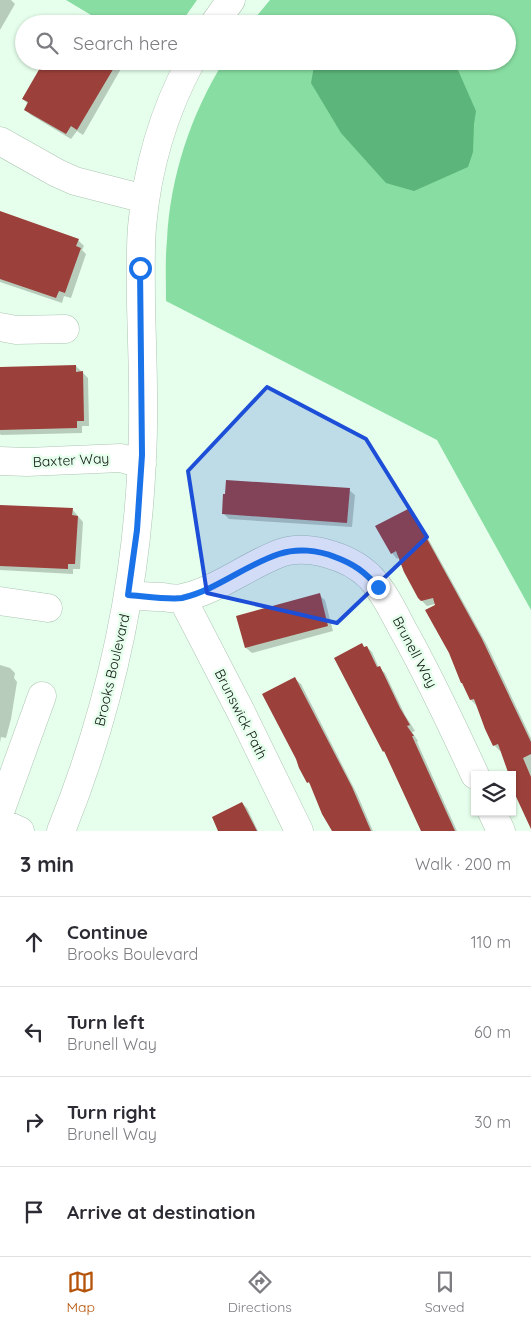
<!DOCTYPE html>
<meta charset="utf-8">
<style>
:root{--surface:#fff;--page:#f2f2f3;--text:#2b2b33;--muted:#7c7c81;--line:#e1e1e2;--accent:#b45309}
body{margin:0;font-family:Quicksand,sans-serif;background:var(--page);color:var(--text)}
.controls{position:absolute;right:15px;bottom:15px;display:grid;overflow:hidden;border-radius:0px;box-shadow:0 1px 4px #0004}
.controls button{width:45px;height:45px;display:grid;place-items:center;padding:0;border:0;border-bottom:1px solid var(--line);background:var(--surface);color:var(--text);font:25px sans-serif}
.stop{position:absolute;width:15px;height:15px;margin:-11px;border:4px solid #1a73e8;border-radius:50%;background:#fff}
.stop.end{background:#1a73e8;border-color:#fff;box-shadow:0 1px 5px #0008}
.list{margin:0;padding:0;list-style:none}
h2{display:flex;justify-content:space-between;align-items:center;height:65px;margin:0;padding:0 20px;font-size:21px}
h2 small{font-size:16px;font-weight:400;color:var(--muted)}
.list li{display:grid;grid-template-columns:32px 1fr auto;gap:15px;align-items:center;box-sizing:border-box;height:90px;padding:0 20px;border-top:1px solid var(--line)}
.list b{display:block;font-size:19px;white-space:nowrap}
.list p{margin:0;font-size:16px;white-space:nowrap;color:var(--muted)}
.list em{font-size:16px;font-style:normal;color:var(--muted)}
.icon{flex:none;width:28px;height:28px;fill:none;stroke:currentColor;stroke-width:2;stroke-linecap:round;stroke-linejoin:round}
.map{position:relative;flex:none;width:531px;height:831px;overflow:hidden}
.search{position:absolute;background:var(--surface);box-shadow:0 1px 4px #0004;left:15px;right:15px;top:15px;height:55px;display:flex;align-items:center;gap:12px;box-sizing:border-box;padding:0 18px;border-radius:28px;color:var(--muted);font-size:19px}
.sheet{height:425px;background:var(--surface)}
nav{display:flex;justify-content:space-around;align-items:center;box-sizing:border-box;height:70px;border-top:1px solid var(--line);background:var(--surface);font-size:14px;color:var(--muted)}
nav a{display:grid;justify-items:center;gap:2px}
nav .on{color:var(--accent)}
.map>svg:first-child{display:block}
</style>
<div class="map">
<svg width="531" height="831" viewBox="0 0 531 831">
<rect width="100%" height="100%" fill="#e6ffec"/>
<path fill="#88dda2" d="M 66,0 L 197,0 L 180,24 L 106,24 Z
M 270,0 L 531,0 L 531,610 L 437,440 L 166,301 C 166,281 165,260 167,240 C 170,177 191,114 224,61 L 507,61 L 507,24 L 250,24 Z"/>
<path fill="#5cb57a" d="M 327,61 L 454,61 L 476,111 L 474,124 L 473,152 L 468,167 L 414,191 L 386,183 L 341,133 L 311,83 L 314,66 L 322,65 Z"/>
<path fill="#0003" d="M 0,0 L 11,0 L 15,4 L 0,30 Z
M 117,62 L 122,67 L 83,135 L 77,131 L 71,139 L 31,115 L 25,109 L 28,104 L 23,99 Z
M 0,214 L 78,240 L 84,246 L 82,250 L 86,254 L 71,298 L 64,296 L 62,303 L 0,282 Z
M 76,366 L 88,378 L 89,426 L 82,426 L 82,433 L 1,435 L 0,434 L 0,368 Z
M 349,490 L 355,495 L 352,527 L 229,519 L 223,513 Z
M 0,506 L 72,509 L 83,522 L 80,569 L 73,569 L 73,574 L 0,570 Z
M 410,509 L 415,515 L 487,645 L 531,738 L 531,827 L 516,788 L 512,775 L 501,750 L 500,751 L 494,745 L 476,705 L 471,700 L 439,603 L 427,606 L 422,601 L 400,557 L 397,559 L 392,553 Z
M 319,595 L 325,600 L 333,631 L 252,653 L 246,648 Z
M 362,645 L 365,648 L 367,647 L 372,652 L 379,668 L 385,673 L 405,715 L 415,731 L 412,732 L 418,741 L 417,742 L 457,831 L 423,831 L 387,754 L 384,751 Z
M 0,665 L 10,668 L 15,673 L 14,678 L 17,682 L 11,719 L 6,738 L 1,737 L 0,743 Z
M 295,679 L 301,684 L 357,794 L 373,831 L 334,831 L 313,787 L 308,782 Z
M 242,803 L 247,808 L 258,831 L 220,831 Z"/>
<path fill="#9b403a" d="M 44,61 L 118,61 L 77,130 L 71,126 L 66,134 L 24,110 L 28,102 L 22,99 Z
M 0,211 L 79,239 L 76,246 L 81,248 L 65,293 L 59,291 L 56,298 L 0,279 Z
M 76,365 L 76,372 L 83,371 L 84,421 L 77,421 L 77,428 L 0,430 L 0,367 Z
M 226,480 L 350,488 L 347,523 L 222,514 L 223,494 L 225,494 Z
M 0,505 L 73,508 L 72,515 L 78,516 L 75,564 L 68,564 L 68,569 L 0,566 Z
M 410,508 L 482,639 L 531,742 L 531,754 L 523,758 L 531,777 L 531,829 L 512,788 L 514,787 L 512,782 L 512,775 L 509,775 L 498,744 L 493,746 L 485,729 L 474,699 L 470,700 L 462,683 L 461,683 L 449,653 L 425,610 L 435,605 L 433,598 L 421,601 L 418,598 L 404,572 L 396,551 L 391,554 L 375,526 Z
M 320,593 L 328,626 L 245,648 L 236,616 Z
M 362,643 L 364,647 L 367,646 L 377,667 L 380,666 L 400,708 L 410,725 L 407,726 L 414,736 L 412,736 L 455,831 L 421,831 L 384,751 L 383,752 L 334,658 Z
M 295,677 L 352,787 L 371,831 L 332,831 L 322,814 L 309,782 L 307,783 L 299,768 L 296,759 L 262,694 Z
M 242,802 L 257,831 L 218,831 L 212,817 Z"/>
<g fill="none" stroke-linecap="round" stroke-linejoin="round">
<defs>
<path id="minor" d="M 214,24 L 231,0
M 0,141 L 57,173 L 75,181 L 145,199
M 0,327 L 16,330 L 65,329
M 0,461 L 27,462 L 121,458 L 142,464
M 129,595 C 140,596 151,597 163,597 C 168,598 176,599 182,598 C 216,591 245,567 278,554 C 306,543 349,556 370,577 C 384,592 393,611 402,628 C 429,676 452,725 475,775
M 182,598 L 241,712 L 299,831
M 0,601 L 48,608
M 0,812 L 42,696
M 492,812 L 501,831
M 0,822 L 20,831
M 61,831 C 110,710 137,588 142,457 C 145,406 142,354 141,303 C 141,278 140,252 142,227 C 147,169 163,113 191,61"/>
</defs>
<use href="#minor" stroke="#adc5b3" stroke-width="29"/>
<use href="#minor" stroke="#fff" stroke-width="28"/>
</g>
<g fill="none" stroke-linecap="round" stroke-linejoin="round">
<path stroke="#1a73e8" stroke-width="6" d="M 140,268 L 142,455 L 137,530 L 128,595 C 142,596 170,600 182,598 C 217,590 245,565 279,554 C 297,548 318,550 335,557 C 354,564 365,572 378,587"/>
</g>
<path fill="#1d4ed8" fill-opacity="0.2" stroke="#1d4ed8" stroke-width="4" stroke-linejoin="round" d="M 267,387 L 366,439 L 427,537 L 337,623 L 207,593 L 188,471 Z"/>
<g text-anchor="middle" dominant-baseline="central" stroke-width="5" stroke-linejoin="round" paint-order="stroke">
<g font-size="14" fill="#0d150f" stroke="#e6ffec">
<text transform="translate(71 460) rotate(-3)">Baxter Way</text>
<text transform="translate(415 652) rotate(62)">Brunell Way</text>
<text transform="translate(112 670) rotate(-77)">Brooks Boulevard</text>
<text transform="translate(241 714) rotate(63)">Brunswick Path</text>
</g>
</g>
</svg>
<div class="controls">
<button><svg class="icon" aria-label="layers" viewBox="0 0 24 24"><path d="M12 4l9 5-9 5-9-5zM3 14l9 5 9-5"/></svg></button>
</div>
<div class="stop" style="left:140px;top:268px"></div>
<div class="stop end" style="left:378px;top:587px"></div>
<div class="search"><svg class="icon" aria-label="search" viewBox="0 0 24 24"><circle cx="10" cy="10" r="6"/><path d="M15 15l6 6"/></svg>Search here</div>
</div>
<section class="sheet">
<h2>3 min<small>Walk · 200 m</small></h2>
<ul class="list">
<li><svg class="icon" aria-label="ahead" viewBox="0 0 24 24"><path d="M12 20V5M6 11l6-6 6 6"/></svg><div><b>Continue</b><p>Brooks Boulevard</p></div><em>110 m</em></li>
<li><svg class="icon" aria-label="left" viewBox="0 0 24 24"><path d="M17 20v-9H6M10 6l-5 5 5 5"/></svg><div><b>Turn left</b><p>Brunell Way</p></div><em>60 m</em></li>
<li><svg class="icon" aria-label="right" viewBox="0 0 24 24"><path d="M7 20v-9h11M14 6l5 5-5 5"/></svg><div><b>Turn right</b><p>Brunell Way</p></div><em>30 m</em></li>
<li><svg class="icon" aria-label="arrive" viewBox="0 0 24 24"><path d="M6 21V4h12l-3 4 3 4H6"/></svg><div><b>Arrive at destination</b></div></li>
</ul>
</section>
<nav>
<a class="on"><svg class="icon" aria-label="map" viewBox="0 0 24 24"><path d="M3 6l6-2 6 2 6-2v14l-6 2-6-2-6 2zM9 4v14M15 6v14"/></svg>Map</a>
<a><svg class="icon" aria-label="directions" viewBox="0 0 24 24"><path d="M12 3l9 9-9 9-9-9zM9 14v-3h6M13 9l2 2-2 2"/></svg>Directions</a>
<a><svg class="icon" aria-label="saved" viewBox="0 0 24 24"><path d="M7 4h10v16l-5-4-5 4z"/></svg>Saved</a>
</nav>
